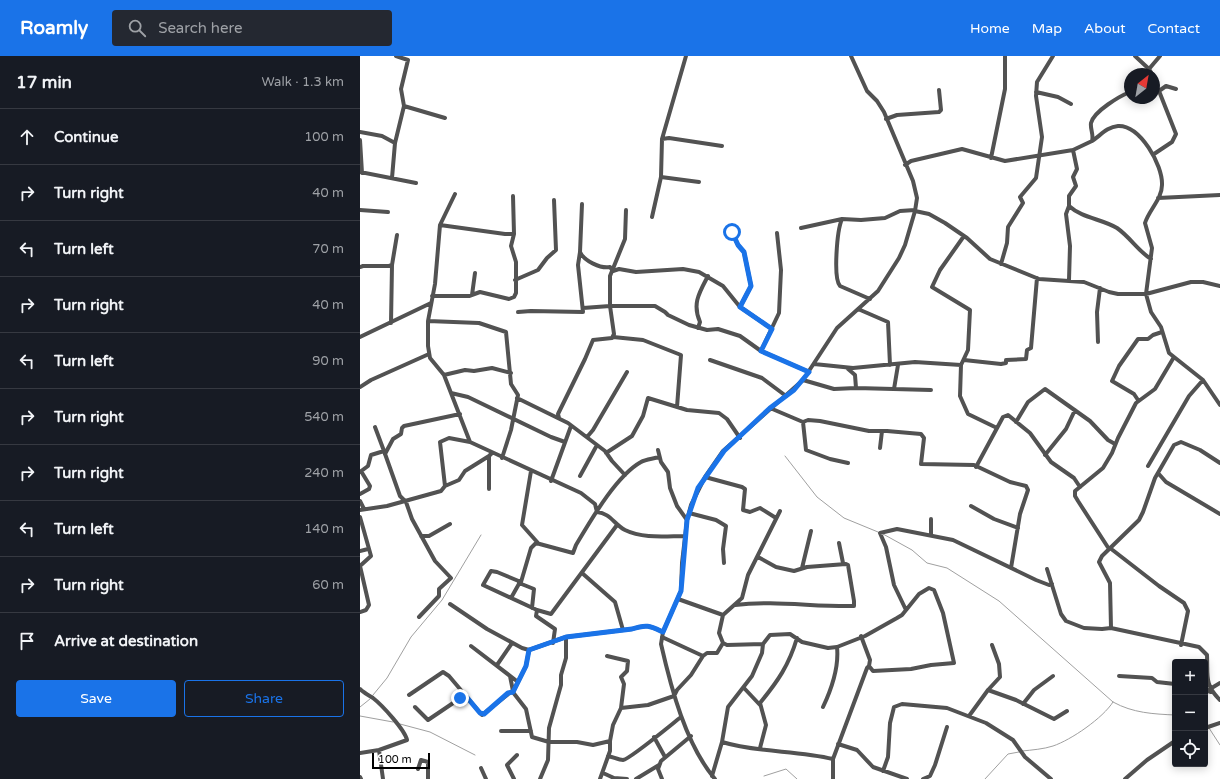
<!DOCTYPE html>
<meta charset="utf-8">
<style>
:root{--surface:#171b24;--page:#242831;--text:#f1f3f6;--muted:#9ea1a6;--line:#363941;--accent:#1a73e8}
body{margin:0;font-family:"Varela Round",sans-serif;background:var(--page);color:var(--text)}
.controls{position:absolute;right:12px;bottom:12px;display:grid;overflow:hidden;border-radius:4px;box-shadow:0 2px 10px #0003}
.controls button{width:36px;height:36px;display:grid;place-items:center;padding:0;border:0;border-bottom:1px solid var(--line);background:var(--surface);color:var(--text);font:20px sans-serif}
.compass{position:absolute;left:764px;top:12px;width:36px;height:36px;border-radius:50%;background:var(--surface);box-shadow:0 2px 10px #0003;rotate:31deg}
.scale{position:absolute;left:12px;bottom:10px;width:58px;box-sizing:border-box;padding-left:4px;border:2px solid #000;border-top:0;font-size:11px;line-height:14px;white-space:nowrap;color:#000;-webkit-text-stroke:3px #fff;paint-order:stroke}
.stop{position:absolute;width:12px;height:12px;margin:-9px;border:3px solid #1a73e8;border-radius:50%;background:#fff}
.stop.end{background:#1a73e8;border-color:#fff;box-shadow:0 1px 4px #0008}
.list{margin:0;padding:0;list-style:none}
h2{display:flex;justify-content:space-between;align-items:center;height:52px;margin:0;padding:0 16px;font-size:17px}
h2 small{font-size:13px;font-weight:400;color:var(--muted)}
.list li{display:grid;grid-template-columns:26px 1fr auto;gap:12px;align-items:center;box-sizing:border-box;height:56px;padding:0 16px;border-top:1px solid var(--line)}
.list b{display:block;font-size:15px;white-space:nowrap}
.list em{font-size:13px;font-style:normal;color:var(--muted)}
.actions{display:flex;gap:8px;padding:12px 16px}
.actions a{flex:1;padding:9px 0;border:1px solid var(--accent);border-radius:4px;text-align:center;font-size:14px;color:var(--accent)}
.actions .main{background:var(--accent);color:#fff}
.icon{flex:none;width:22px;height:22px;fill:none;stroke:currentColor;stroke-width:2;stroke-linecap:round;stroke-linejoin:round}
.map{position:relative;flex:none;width:860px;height:723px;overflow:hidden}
header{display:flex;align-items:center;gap:24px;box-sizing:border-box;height:56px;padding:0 20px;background:var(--accent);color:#fff}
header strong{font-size:19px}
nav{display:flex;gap:22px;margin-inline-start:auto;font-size:14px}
.search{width:280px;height:36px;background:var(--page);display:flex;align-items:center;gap:10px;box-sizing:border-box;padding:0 14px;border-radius:4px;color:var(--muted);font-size:15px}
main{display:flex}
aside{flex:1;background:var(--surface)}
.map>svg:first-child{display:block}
</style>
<header>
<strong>Roamly</strong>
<div class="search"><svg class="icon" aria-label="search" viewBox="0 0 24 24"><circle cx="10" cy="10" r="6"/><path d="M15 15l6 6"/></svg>Search here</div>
<nav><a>Home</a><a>Map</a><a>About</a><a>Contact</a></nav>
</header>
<main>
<aside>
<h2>17 min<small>Walk · 1.3 km</small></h2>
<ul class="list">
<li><svg class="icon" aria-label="ahead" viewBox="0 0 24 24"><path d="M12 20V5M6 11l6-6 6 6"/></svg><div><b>Continue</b></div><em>100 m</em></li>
<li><svg class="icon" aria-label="right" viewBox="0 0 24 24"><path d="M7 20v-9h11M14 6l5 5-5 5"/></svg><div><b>Turn right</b></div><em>40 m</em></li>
<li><svg class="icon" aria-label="left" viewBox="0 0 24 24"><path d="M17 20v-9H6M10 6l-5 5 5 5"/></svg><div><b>Turn left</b></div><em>70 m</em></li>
<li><svg class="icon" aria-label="right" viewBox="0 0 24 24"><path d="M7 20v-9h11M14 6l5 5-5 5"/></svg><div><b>Turn right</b></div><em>40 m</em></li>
<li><svg class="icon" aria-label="left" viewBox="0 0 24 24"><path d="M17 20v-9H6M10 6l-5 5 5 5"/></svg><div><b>Turn left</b></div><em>90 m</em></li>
<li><svg class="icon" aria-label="right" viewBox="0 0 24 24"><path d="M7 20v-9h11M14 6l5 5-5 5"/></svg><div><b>Turn right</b></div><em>540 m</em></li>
<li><svg class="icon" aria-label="right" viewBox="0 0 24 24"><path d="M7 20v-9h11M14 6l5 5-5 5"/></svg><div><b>Turn right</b></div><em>240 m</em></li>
<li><svg class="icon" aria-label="left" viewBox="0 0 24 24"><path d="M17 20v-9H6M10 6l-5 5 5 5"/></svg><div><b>Turn left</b></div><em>140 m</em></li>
<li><svg class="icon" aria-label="right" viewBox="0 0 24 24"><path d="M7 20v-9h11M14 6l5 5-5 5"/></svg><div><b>Turn right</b></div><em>60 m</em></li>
<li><svg class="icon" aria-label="arrive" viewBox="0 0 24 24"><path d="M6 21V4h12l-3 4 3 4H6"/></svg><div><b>Arrive at destination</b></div></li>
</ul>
<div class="actions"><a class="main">Save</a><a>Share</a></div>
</aside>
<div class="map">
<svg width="860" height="723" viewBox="0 0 860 723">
<rect width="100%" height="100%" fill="#fff"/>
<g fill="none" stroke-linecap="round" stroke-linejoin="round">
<path stroke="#a0a0a0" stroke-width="1" d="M 425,400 L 457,441 L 484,462 L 518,476
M 523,478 L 552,494 L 567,507 L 587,512 L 639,545 L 753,646 C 773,657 793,658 815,659
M 13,639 L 27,622 L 51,581 L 82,544 L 121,479
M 0,651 L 10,643
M 0,660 L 33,666
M 40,668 L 70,676 L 115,699
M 849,672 L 860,689
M 662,695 C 672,694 684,693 693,690 C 711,684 743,662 753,646
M 404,720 L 426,713 L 437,723
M 625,723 L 648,698 L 659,696"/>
<path stroke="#525252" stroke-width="4" d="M 775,0 L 789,13 L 792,18
M 789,13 L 800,0
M 676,36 L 698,41 L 711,48
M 44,50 L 85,62
M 526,63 L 537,59 L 579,56 L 581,54 L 579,34
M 0,76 L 22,80 L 35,87
M 302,83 L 309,82 L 362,90
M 0,84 L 2,117
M 732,85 C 741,79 747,71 758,70 C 780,69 803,109 802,129 C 802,143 789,154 785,167 L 792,192 L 786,238 L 791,256 L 801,271 L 809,297 L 843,324 L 860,349
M 794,98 L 812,86 L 816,78 L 799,35 L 806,30 L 816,33
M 631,102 L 645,33 L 645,0
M 545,109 L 551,105 L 602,93 L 645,105 L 713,94 L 732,85 C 734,79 730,73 731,67 C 734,55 760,40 770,36
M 0,116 L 56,127
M 301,121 L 339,126
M 32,122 L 35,87 L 44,50 L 41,33 L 48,4 L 36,0
M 95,138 L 80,169 L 75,228 L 68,265 L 68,290 L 70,302 L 84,319 L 110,386
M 798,142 L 860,139
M 222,148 L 220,196 C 224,205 241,213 250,211 L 253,215 L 259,213 L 276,216 L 323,213 L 339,216 L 363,230 L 380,251 L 412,273
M 709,150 C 722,162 742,163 757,172 C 770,181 778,195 791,203
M 0,154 L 28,156
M 555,155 L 569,158 L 585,167 L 607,182 L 630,203 L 679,223 L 724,226 L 749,236 L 758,238 L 786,238 L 831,226 L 843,226 L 860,230
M 292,161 L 301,121 L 302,83 L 326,0
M 482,163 C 477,174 473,222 480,230 L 510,243
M 80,169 L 145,178 L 154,178
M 441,172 L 482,163 L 501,164 L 525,162 L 540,155 L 555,154
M 372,176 L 378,189 L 384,196 L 391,230 L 380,251
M 417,177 L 421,214 L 419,257 L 401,295 L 449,316
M 604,180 L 580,214 L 572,231 L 610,254 L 608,294 L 601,309 L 600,340 L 608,358 L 637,372
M 641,208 L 647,187 L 648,171 L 663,147 L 660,141 L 676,122 L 682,81 L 676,40 L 677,26 L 693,0
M 32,209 L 37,179
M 0,211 L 3,210 L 29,210 L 32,209 L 31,267
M 155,224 L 178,214 L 187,202 L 196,194 L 194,144
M 709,224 L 710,190 L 706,158 L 709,150 L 709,140 L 716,130 L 713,121 L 717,113 L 713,94
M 112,239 L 115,217
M 72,240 L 109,240 L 120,236 L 149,243 L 154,241 L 156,237 L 156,206 L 151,190 L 154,178 L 153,140
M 223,252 L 250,250 L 295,250 L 305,256 L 308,259 L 329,269 L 347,274 L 358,273 L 380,280 L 401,295
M 498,253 L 528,266 L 530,309
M 158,256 L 171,255 L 223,256 L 218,209 L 220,196
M 68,265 L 119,267 L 146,276 L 151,328 L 158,339 L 151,374 L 142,402
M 338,272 L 340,266 C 332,248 339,237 348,220
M 0,281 L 71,247
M 253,281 L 283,284 L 321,299 L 317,351
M 738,286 L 737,256 L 740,232
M 350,304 L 402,322 L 426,340
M 604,304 L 641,308 L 646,307 L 646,304 L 666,303 L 667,294 L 671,292 L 677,222
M 454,308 L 493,312 L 555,306 L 601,309
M 487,312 L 495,319 L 496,332
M 84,319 L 105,314 L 114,315 L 132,312 L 151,317
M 443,324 L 474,333 L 496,332 L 571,334
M 0,331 L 11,324 L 69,298
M 534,333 L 538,309
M 91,337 L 108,341 L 191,381 L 205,386
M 157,342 L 208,367 L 245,395 L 252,405 L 265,419
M 778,344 L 774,338 L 752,325 L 759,310 L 778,283 L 788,283 L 793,279 L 802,276
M 410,352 L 443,366 L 448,364 L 460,365 L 509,375 L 527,375 L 561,378 L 564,382 L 561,408 L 614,409 L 650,426 L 666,430 L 668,434 L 660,458 L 651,512
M 199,362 L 198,358 L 225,303 L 233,284 L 252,282 L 254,278 L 250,250 L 250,220 L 265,183 L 266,154
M 443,366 L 446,394 L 470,403 L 488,407
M 656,366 L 668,346 L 685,333 L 730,365 L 748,384 L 755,388
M 15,371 L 24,395
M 227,381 L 233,374 L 267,316
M 520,392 L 522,375
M 298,394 L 301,406 L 308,416 L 310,432 L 317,450 L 327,464
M 246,397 L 272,380 L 283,360 L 288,342 L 327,354 L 359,357 L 367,363 L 380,382
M 25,398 L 33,383 L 41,378 L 42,372 L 44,370 L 100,358
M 685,399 L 706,373 L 715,354
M 129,400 L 129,433
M 788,410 L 829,340 L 843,324
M 616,411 L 643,361 L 648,359 L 670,377 L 691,406 L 714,422 L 720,431
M 171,415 L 162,469 L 178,487
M 0,416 L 8,410 L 11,399 L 24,395 L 40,440 L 46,446 L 52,463 L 75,505 L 91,522 L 79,533 L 79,540 L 59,561
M 798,417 L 806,426 L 860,458
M 220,420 L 237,389
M 345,421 L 382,431 L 385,433 L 383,454 L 390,456 L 400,452 L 416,462
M 191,425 L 211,370
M 85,430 L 80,386 L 89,382 L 110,386 L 221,437 L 235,448 L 237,456 C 250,457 254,468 265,474 C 283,483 306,480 326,480
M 0,438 L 9,433 L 10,430 L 1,415
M 0,445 L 4,453
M 611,450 L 634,463 L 658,472
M 0,454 L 27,450 L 81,435 L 85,430 L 99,424 L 105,415 L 129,400 L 132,397
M 329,457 L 356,464 L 366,470 L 363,493 L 364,507
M 0,461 L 11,500 L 0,510
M 257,469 L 191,558 L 177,554 L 123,529 L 131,515 L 137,516 L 161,526 L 171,492 L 176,487 L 213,497 L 216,489 C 231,464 256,420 281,406 C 286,403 293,403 299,401
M 571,479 L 571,463
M 61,480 L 69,480 L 90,468
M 479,487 L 483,507
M 750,492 L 799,530 L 824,547 L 828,555 L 821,589
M 749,493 L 718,445 L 715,440 L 715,435 L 743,412 L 752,397 L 758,382 L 776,347 L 795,333 L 814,301
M 0,495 L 8,493
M 0,510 L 9,549 L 6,554 L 0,556
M 442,512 L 451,475
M 687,513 L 701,558 L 706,565 L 724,572 L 742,573 L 751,572 L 839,591 L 847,599 C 848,620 844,628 860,644
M 222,517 L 255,546 L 263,574
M 159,527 L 174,533 L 172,552
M 151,542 L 160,526
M 318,543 L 363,559 L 382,542 L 388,519 L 420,455
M 90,548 L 127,573 L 162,592 L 169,594 L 206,581 L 272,573 C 287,568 290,570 303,576
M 375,549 C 414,544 454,551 494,550 L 494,545 L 488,509 L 486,508 L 447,511 L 434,515 L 416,511 L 398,501
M 177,554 L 176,560 L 195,573 L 193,587
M 546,554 L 534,529 L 526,491 L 520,477 L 537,473 L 593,484 L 676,524 L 689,529 L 692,528
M 363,559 L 359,577 L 363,587
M 751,572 L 750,527 L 739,506 L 742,500 L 779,464 L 783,456 L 795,422 L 814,389 L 821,386 L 840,394 L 860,407
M 501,580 L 510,604 L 509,610
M 302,581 L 343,600 L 347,597 L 357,597 L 363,587 L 367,589 L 403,588 L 410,579 L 430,578 L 442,586 L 468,592 L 477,591 L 505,580 L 537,562 L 542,559 L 559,538 L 569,532 L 574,534 L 583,557 L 594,607 L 571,609 L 551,613 L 513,615 L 509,610 L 507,612 L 473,703 L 473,723
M 111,590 L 158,626
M 247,600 L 268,605 L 267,615 L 261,621 L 264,628 L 261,652
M 137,609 L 152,587
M 150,620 L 153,635
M 759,620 L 792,622 L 797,626 L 815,628
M 384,632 L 400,649
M 0,633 C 4,637 8,639 13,642 C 22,649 45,674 47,684 L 19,694 L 0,697
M 850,633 L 860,627
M 628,634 L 656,644 L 694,663 L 707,655
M 845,634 L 851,636
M 153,636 L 166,610 L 169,594
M 49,639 L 83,616 L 89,620 L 122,659 L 152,635 L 166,653 L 172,681 L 189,686 L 217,686 L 233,689 L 250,685 L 253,669 L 261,652 L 288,649 L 314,640 L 317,634 L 331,619 L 343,600
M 663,648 L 674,634 L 693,620
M 55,651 L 68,664 L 105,639
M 463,651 C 471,634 479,610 477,591
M 609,660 L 628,634 L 640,621 L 639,608 L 632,589
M 845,672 L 860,667
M 141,675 L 171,675
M 294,681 L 305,701
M 362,686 C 398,697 437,694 473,703
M 478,688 L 497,694 L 513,711 L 547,723
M 400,692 L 406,669 L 400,647 C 418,625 429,609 437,582
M 19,694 L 23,723
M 248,700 C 253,701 259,704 263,704 C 270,703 312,668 321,661
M 121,712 L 126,723
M 58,713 L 61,704 L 68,706 L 68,723
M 523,715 L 528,701 L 530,667 L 534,651 L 542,648 L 587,652 L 626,667 L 653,684 L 665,701 L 691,723
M 243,717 L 254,722 L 267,723
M 352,720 L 362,686 L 368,651 L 392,620 L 402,597 L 403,588
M 0,721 L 1,723
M 154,723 L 147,709 L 157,699
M 180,723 L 188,704 L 189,672 L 201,629 L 201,619 L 206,602 L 206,581
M 240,723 L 250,695 L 250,685
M 276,723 L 299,709
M 302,723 L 298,713 L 301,705 L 331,680
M 355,723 C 326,689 311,632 301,588 L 303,576 L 321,535 L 322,507 L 327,464 L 331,449 L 345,421 L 363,395 L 443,324 L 477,272 L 518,235 L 539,202 L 545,189 L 555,155 L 557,142 L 553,125 L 524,56 L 517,45 L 507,35 L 491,0
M 563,723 L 570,720 L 575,709 L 587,671
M 765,723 L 787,704 L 815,685"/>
</g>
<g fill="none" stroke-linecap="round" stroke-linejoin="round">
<path stroke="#1a73e8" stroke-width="5" d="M 100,642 L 105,639 L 120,657 L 124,658 L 148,637 L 153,636 L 166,610 L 169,594 L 206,581 L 272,573 C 287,568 290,570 303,576 L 321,535 L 327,464 L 338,432 L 364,395 L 410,352 L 434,334 L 449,316 L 401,295 L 412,273 L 380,251 L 391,230 L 384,196 L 378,189 L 372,176"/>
</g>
</svg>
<div class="controls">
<button>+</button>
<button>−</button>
<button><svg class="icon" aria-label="locate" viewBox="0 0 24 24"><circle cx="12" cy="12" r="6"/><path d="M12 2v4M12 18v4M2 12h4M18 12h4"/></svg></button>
</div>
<svg class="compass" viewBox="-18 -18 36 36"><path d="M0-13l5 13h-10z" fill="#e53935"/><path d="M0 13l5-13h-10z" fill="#9ea1a6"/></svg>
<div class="scale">100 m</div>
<div class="stop" style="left:372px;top:176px"></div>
<div class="stop end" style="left:100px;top:642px"></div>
</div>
</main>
